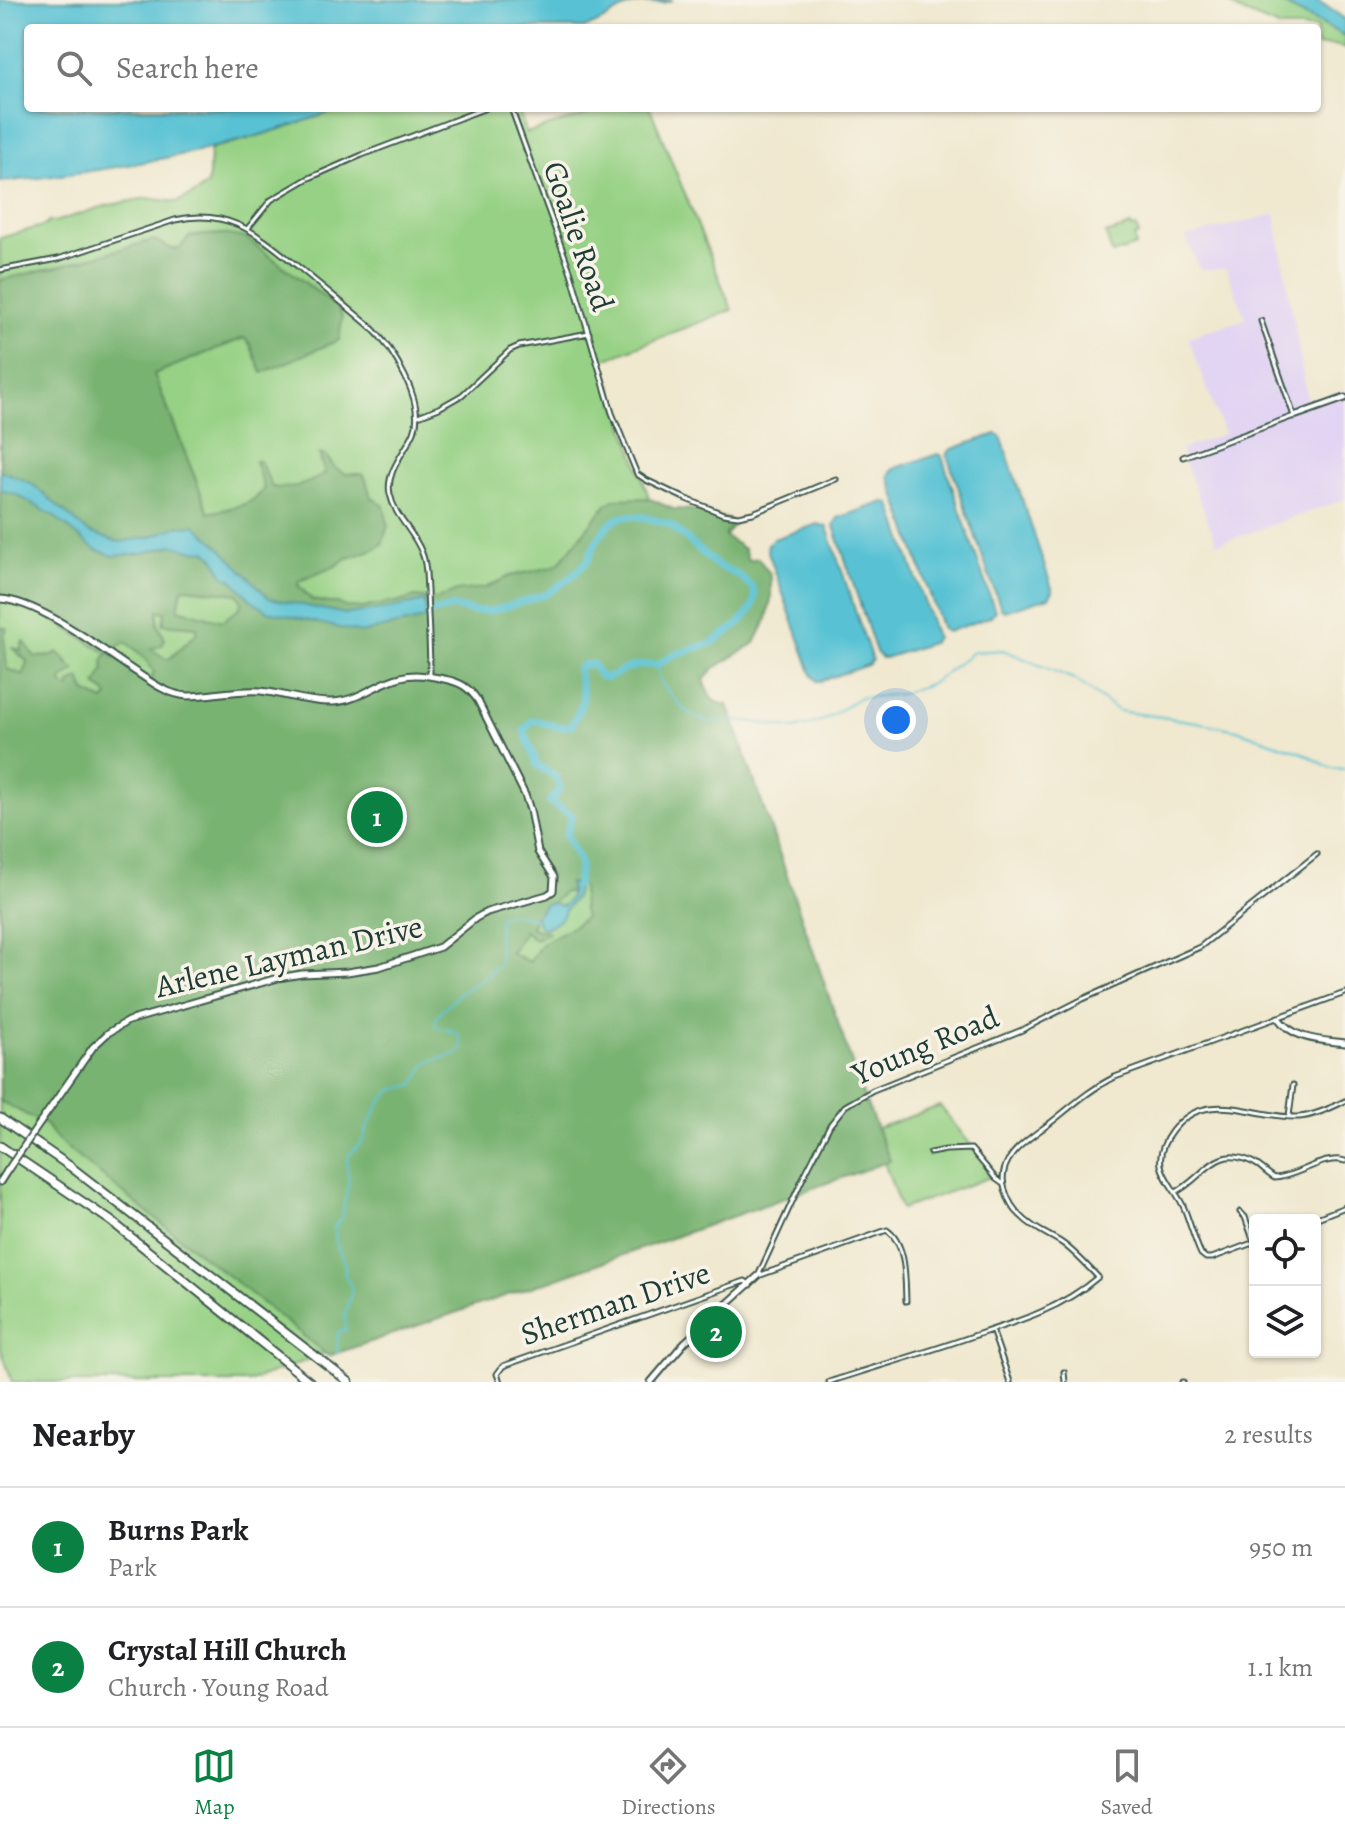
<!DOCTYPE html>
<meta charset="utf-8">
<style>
:root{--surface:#fff;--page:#f2f2f2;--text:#202124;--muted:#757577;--line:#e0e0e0;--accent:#0b8043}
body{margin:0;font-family:Alegreya,serif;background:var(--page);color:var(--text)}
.controls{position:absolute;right:24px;bottom:24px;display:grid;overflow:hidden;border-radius:8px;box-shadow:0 2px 6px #0004}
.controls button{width:72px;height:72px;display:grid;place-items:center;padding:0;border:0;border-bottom:2px solid var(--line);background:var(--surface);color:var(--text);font:40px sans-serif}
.you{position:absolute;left:896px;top:720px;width:28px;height:28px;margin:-20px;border:6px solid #fff;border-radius:50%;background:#1a73e8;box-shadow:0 0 0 12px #1a73e833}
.badge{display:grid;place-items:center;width:52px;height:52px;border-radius:50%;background:var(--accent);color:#fff;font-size:26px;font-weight:700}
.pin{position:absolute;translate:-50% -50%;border:4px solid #fff;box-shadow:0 2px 8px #0006}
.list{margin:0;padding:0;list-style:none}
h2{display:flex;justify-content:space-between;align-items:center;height:104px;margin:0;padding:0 32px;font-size:34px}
h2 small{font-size:26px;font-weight:400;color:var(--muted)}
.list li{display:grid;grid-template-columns:52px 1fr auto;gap:24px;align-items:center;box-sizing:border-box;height:120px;padding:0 32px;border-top:2px solid var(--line)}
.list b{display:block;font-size:30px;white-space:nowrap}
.list p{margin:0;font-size:26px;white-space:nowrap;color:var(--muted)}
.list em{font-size:26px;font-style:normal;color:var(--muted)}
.icon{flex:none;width:44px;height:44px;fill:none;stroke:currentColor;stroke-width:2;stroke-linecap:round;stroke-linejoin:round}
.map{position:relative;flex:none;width:1345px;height:1382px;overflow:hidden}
.search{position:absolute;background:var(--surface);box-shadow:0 2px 6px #0004;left:24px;right:24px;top:24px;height:88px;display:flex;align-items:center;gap:20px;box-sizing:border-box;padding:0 28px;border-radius:8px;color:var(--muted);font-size:30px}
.sheet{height:344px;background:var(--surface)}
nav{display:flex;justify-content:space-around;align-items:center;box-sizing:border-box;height:112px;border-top:2px solid var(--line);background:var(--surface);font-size:22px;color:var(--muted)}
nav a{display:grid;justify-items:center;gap:4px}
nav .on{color:var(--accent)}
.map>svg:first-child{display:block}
</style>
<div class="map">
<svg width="1345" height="1382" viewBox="0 0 1345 1382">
<rect width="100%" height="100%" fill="#f7f3e8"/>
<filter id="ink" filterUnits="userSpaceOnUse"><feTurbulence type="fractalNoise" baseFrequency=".0125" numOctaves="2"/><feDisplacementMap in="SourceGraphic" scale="16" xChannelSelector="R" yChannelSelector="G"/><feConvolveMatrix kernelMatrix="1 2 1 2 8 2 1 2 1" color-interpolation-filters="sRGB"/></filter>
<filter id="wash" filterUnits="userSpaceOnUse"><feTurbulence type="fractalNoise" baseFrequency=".006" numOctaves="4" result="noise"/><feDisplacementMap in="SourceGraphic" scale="32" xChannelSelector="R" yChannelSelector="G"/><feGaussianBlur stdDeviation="1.8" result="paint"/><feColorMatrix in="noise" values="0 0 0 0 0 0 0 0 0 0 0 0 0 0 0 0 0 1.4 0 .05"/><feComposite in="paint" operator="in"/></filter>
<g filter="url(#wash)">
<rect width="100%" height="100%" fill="#f0e8cf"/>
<path fill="#e2d4f3" d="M 1275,214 L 1308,403 L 1345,389 L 1345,499 L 1217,544 L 1180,450 L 1224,434 L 1188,337 L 1246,319 L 1226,268 L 1200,270 L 1186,237 Z"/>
<path fill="#97d185" stroke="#5b875c" stroke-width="2" d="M 1225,0 L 1275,0 L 1345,36 L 1345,48 L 1335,45 L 1317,46 L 1317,28 L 1281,28 L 1239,11 Z
M 344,108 L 518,108 L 526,133 L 610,108 L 650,108 L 732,310 L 602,360 L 658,524 L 647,528 L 872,1130 L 940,1106 L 978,1154 L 989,1163 L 988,1178 L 901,1209 L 882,1157 L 459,1304 L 248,1382 L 12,1382 L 0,1346 L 0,238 L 46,225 L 49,221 L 54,222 L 105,206 L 147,198 L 177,202 L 197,193 L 207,184 L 209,176 L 210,151 L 214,147 L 221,146 L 255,137 Z
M 1131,226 L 1132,228 L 1136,227 L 1139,235 L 1134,237 L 1136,246 L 1112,254 L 1106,234 Z"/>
<path fill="#79b372" stroke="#4c7853" stroke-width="2" fill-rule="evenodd" d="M 223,234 L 246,238 L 337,307 L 342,317 L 339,340 L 262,373 L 250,344 L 244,338 L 154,374 L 209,513 C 228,508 254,507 264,488 L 255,461 L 260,461 L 272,487 C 291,491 309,483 325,474 L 319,454 L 326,456 L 335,468 L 345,474 L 361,474 L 365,477 L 371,497 L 384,506 L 388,525 L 382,544 L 372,550 L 345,559 L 336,566 L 299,581 L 298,585 L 312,600 L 329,603 L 337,603 L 346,607 L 364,608 L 374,605 L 381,605 L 388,602 L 396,603 L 415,597 L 436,599 L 457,591 L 485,588 L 510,576 L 552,567 L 559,563 L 606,505 L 616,499 L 648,498 L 673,509 L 696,510 L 730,520 L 734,525 L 726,534 L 726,537 L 744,549 L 748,560 L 758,558 L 770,574 L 771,578 L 771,599 L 767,619 L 755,643 L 713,669 L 704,680 C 710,696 709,702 728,705 L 863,1095 L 890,1161 L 552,1280 L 328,1356 C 255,1295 179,1239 106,1179 C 90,1166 55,1142 46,1125 L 0,1101 L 0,632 L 3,627 L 7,629 L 4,635 L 7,669 L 24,675 L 27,661 L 11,647 L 22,651 L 22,643 L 24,641 L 35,657 L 53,656 L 57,652 C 65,656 67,666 75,670 L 63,679 L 62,684 L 70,689 L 70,683 L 80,678 L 85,692 L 104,701 L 108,697 L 105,692 L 96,685 L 104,670 L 103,662 L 107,653 L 32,607 L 0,599 L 0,280 L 56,267 L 154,240 L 172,249 L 180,248 L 190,236 ZM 186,588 L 238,594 L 242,603 L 239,608 L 223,621 L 178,609 L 182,589 ZM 158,610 L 165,612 L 163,624 L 197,627 L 197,633 L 168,660 L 151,649 L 162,645 L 165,639 L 158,625 ZM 125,642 C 137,649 147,660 154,672 L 150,681 L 108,653 ZM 569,883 L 582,886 L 583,911 L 585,917 L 575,925 L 541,944 L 530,962 L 511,953 L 524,931 L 535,939 L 549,933 L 547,931 L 536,930 L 531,927 L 536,916 L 545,904 L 552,903 L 564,892 L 571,893 Z"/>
<path fill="#58c2d4" stroke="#3c8084" stroke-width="2" d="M 0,0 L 673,0 C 659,6 647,1 633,5 C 615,10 603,24 584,28 L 28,28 L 28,108 L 342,108 C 233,149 116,171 0,182 Z
M 1275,0 L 1317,0 L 1345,19 L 1345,36 Z
M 996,434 L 999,435 L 1002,439 L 1053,591 L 1049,597 L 1005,611 L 1001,609 L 947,455 L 950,450 L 955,448 Z
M 938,454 L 941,455 L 943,460 L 995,611 L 990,617 L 947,632 L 942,629 L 889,476 L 892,470 L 896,468 Z
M 0,470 L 31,483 L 88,532 L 119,542 L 150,537 L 179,526 L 195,525 L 220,547 L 269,598 L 346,614 L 388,609 L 425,601 L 425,619 L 361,633 L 268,611 L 250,599 L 232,579 L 224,576 L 215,559 L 207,551 L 190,550 L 173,545 L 143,553 L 114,556 L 94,549 L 54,516 L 15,494 L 0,490 Z
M 884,502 L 891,504 L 936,637 L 932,643 L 885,658 L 881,658 L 876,652 L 834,526 L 838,518 Z
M 818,524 L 827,527 L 872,660 L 868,665 L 820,681 L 817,681 L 812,675 L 767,549 L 768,544 L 773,539 Z
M 569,883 L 577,885 C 577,898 572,901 565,910 C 564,912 564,915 562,917 C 558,922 550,925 544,928 L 539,927 L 536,916 L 545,904 L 552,903 L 562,906 C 571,901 572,892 569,883 Z"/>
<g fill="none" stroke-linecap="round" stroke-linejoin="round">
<path stroke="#58c2d4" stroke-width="2" d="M 657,665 L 661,683 L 684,710 L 706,722 L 749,721 L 795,729 L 824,720 L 859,698 L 901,694 L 932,683 L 973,652 L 1003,650 L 1076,680 L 1118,711 L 1197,722 L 1237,730 L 1303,753 L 1331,768 L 1345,769
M 337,1353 L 338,1332 L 346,1330 L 345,1315 L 352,1289 L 345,1275 L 345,1264 L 338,1249 L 334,1227 L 342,1217 L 344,1204 L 349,1182 L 347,1166 L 348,1156 L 363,1141 L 366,1130 L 378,1106 L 392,1090 L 414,1085 L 427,1062 L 459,1053 L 462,1048 L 459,1035 L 448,1029 L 437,1028 L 435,1021 L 442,1010 L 460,993 L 485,978 L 500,963 L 498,932 L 500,916 L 513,914 L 536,919"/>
<path stroke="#58c2d4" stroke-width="7" d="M 428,613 L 453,607 L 471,611 L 492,611 L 547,594 L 571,577 L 587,562 L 596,542 L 609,524 L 619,518 L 629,516 L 643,517 L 669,524 L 718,566 L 740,576 L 753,588 L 755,598 L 752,608 L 738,625 L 712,643 L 673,655 L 657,665 L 641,665 L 627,668 L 608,678 L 599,676 L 593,664 L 582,665 L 578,670 L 583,697 L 581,706 L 572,725 C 558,730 547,722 533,720 L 524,730 L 537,765 L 556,777 L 560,789 L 549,802 L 572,815 L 566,835 L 580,864 L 577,885"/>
</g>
</g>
<g filter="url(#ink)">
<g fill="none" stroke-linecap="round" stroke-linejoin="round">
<defs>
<path id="street" d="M 511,108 L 571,273 L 612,413 L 637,474 L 646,480 L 684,498 L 723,514 L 738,516 L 753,513 L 836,479
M 248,228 L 271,200 L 307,179 L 362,155 L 486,108
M 0,270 L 58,259 L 175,220 C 231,207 261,237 301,269 C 325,289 349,308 372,328 C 393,349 426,403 414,432 C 406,451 385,472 390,494 C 395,518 414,531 422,553 C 427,564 426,578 427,590 C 428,618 430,647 430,676
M 418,416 L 439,408 L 462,395 L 510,350 L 519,346 L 589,333
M 1183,457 L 1294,416 L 1261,321
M 1289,1116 L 1293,1085
M 930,1153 L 946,1150 L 971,1149 L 996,1179 L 1003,1184
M 1176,1192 C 1206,1176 1215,1143 1254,1163 C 1262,1167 1267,1174 1275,1178 C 1297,1177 1325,1154 1345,1161
M 1240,1212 L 1245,1217 L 1254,1242
M 1312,1220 L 1345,1207
M 1255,1242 L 1212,1258 L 1206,1258 L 1201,1254 C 1194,1239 1190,1223 1184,1208 C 1178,1193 1164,1180 1161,1165 C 1159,1153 1165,1140 1172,1131 C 1207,1086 1254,1119 1299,1117 C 1314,1116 1331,1108 1345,1101
M 758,1276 L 802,1180 L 830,1125 L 845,1106 L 873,1090 L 1022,1030 L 1083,999 L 1200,947 L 1317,854
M 758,1276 L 887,1230 C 907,1244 905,1280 906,1301
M 992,1330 L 1010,1382
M 1064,1372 L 1065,1382
M 500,1382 L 497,1374 L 503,1366 L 730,1286 L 745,1281 L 750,1285
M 829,1382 C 878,1366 928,1352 976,1335 C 1020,1321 1062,1308 1098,1277 C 1087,1266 1075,1252 1062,1243 C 1048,1234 1033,1229 1021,1216 C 1013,1209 1008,1200 1005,1190 C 994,1156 1033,1137 1054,1120 C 1074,1104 1092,1088 1115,1077 L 1345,993
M 1182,1382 L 1183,1382"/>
<path id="secondary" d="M 1294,416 L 1345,398
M 0,599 C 39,601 100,648 133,670 C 150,681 167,695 188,696 C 212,696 237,689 261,691 C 285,694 309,703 333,702 C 359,701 378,682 401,677 C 415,673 430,676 444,679 C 460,682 469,687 478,701 L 525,795 L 530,810 L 538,852 L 554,877 L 553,891 L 547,895 L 487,912 L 476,918 L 440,947 L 379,967 L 347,972 L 302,974 L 278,978 L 128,1021 L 108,1033 L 93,1047 L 40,1123
M 1278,1018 C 1294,1040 1320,1040 1345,1043
M 0,1182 L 7,1171
M 651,1382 L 685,1342 L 758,1276"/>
<path id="highway" d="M 0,1118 L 71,1167 L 349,1382
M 0,1146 L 111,1221 L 310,1382"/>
</defs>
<use href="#street" stroke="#3e574b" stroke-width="7"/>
<use href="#secondary" stroke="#3e574b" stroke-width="9"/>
<use href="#highway" stroke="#3e574b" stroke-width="11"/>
<use href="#street" stroke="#fff" stroke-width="3"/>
<use href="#secondary" stroke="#fff" stroke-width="5"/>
<use href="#highway" stroke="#fff" stroke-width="7"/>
<defs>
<path id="secondary-bridge" d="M 7,1171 L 40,1123"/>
</defs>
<use href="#secondary-bridge" stroke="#3e574b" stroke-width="9" stroke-linecap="butt"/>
<use href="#secondary-bridge" stroke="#fff" stroke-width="5"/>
</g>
</g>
<g text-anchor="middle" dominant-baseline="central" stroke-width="7" stroke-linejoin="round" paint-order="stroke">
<g font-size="32" fill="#1f3d34" stroke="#f7f3e8">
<text transform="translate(579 236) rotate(71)">Goalie Road</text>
<text transform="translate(289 956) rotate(-13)">Arlene Layman Drive</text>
<text transform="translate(925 1045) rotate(-23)">Young Road</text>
<text transform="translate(615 1303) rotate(-19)">Sherman Drive</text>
</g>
</g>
</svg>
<div class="controls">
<button><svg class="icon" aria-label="locate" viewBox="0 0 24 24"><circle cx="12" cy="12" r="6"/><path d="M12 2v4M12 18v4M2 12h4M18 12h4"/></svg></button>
<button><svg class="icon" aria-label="layers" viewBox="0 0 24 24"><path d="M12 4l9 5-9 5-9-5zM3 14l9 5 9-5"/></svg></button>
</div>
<div class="you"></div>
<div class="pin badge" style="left:377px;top:817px">1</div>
<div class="pin badge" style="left:716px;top:1332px">2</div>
<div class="search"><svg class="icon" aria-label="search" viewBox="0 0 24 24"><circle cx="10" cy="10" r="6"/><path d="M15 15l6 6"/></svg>Search here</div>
</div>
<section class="sheet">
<h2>Nearby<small>2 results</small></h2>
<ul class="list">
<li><span class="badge">1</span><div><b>Burns Park</b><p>Park</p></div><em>950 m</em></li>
<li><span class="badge">2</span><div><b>Crystal Hill Church</b><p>Church · Young Road</p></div><em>1.1 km</em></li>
</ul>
</section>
<nav>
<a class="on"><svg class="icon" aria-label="map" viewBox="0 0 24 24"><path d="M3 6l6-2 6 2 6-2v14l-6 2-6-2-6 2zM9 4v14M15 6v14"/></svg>Map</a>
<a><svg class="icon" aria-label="directions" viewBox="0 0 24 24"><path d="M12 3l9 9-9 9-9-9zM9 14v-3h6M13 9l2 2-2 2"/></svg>Directions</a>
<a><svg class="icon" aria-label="saved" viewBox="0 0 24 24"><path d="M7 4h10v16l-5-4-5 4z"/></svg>Saved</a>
</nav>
